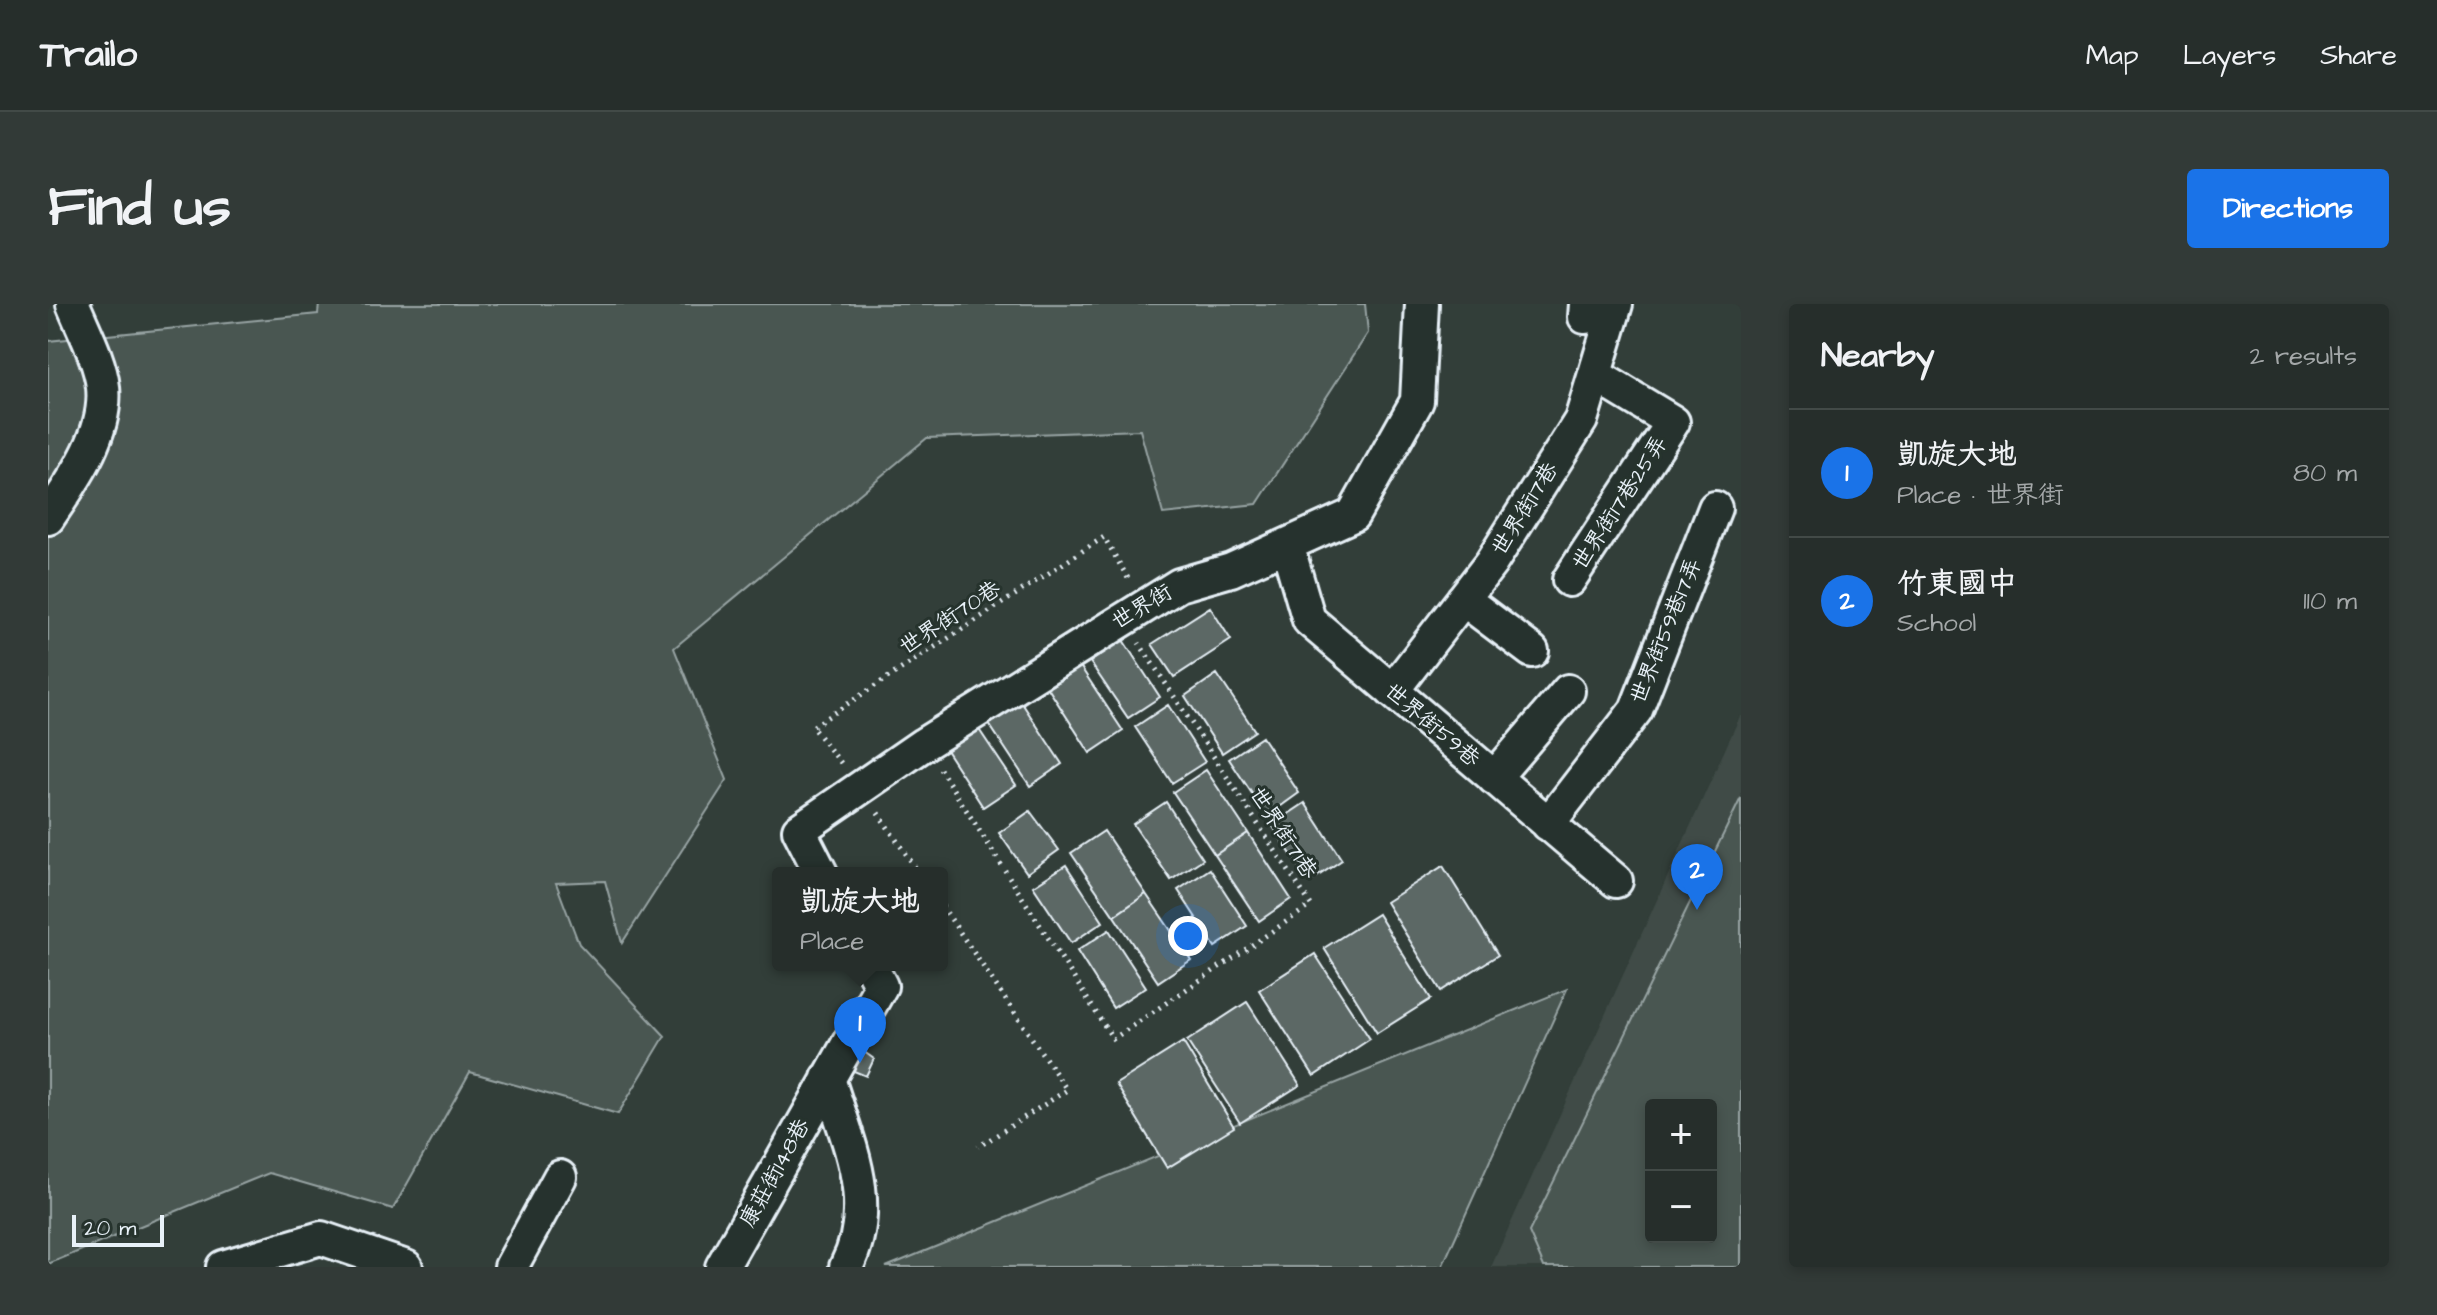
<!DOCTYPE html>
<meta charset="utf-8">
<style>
:root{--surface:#262e2b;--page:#323a37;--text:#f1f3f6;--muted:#a4a8a9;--line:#424a47;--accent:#1a73e8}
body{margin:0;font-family:"Architects Daughter","LXGW WenKai TC",sans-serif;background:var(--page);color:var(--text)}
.controls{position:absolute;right:24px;bottom:24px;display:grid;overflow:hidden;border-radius:8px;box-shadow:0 4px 12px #0003}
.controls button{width:72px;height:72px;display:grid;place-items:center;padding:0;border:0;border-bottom:2px solid var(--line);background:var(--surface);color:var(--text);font:40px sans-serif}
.scale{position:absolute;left:24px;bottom:20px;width:92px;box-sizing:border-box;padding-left:8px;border:4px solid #e8f1f8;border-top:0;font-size:22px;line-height:28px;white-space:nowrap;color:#e8f1f8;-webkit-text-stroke:6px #26332d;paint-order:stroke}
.you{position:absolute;left:1140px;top:632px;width:28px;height:28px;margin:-20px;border:6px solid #fff;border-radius:50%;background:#1a73e8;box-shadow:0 0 0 12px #1a73e833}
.badge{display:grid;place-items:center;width:52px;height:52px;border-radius:50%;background:var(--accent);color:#fff;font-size:26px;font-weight:700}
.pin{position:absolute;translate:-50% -66px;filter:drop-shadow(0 2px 4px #0008)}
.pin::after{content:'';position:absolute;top:42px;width:28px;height:24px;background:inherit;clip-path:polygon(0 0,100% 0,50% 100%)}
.popup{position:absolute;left:724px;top:563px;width:176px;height:104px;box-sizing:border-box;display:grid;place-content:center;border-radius:8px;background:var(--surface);filter:drop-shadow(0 2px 6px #0005);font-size:26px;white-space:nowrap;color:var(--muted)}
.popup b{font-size:30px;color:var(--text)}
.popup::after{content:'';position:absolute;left:50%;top:100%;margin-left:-16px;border:16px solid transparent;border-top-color:var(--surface)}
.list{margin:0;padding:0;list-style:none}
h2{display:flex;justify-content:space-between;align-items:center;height:104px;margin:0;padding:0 32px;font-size:34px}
h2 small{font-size:26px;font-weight:400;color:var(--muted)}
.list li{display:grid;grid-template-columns:52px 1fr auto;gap:24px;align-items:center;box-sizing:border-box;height:128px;padding:0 32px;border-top:2px solid var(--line)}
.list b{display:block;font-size:30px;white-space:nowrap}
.list p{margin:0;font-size:26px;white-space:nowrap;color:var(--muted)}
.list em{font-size:26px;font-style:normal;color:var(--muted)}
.map{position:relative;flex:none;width:1693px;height:963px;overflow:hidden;border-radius:8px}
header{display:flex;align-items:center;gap:48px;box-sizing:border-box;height:112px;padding:0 40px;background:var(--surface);border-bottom:2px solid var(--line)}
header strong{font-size:38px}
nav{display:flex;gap:44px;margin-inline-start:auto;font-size:28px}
.intro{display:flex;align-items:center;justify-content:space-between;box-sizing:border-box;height:192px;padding:0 48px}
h1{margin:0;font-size:56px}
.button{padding:20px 36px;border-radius:8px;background:var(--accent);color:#fff;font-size:28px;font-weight:700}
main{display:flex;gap:48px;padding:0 48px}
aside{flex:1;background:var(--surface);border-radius:8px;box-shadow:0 4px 12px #0003}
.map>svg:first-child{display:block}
</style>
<header>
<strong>Trailo</strong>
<nav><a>Map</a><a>Layers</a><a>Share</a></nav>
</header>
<div class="intro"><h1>Find us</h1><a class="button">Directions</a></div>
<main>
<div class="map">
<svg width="1693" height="963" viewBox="0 0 1693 963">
<rect width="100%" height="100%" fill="#323e39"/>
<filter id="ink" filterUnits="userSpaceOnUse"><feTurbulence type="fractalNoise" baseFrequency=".0125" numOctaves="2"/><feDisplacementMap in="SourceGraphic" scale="16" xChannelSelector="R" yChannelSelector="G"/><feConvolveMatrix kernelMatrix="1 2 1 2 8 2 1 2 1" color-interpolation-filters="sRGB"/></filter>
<g filter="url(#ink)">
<path fill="#3f4b46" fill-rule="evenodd" d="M 1693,410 L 1693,963 L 1443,963 ZM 1603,801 L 1663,801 L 1663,933 L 1603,933 Z"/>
<path fill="#495651" stroke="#98a4a4" stroke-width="2" fill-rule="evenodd" d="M 271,0 L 1317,0 L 1320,29 L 1209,200 L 1115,210 L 1092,126 L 879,134 L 626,344 L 679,476 L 574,639 L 557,577 L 508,579 L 531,640 L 617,732 L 570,810 L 422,768 L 345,905 L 221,869 L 0,960 L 0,37 L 270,10 Z
M 1693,494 L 1693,963 L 1496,963 L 1481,928 ZM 1603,801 L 1663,801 L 1663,933 L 1603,933 Z
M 1519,685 L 1394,963 L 838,963 Z"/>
<path fill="#5c6865" stroke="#e8f1f8" stroke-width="2" d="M 1162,303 L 1183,336 L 1126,373 L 1104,340 Z
M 1075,336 L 1112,393 L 1080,414 L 1042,358 Z
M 1030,359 L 1075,427 L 1042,449 L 998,381 Z
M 1169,370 L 1207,427 L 1174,449 L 1137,392 Z
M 970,393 L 1014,460 L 982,482 L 937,414 Z
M 1120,401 L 1157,458 L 1124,479 L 1087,423 Z
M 930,424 L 968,481 L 935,503 L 898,446 Z
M 1214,433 L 1251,489 L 1219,512 L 1181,455 Z
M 1158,466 L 1200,529 L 1167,551 L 1125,488 Z
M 1118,498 L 1155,555 L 1123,576 L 1085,520 Z
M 1257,499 L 1294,556 L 1261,578 L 1224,521 Z
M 982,507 L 1011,546 L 979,569 L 951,529 Z
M 1056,527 L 1098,590 L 1066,612 L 1023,549 Z
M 1200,529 L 1243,595 L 1211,617 L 1167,551 Z
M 1018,561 L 1055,618 L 1023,639 L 985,582 Z
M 1395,562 L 1450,651 L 1393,687 L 1338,598 Z
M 1162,565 L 1199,622 L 1167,643 L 1130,586 Z
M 1098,590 L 1143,656 L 1110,678 L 1066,612 Z
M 1330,610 L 1383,695 L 1329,729 L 1276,644 Z
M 1061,626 L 1098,683 L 1065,704 L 1029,647 Z
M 1267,650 L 1322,735 L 1266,772 L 1211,686 Z
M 1199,698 L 1252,781 L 1192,819 L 1139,737 Z
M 1135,738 L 1186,823 L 1119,864 L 1068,780 Z
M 808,742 L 826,755 L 818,772 L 796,763 Z"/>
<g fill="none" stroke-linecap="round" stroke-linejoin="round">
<defs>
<path id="minor" d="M 1537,13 L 1538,0
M 0,214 C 25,177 60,129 55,83 C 52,56 35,25 25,0
M 1239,241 L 1261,316 L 1568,577
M 1521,276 L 1625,118 L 1547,71
M 1415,295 L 1484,347
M 1344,387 L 1443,259 L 1533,116 L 1568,0
M 1446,474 L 1520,387
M 1500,520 L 1588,406 L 1667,204
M 773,569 L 751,526 L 876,440 L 1131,281 L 1183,266 L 1305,211 L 1369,97 L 1374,0
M 780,774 C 799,837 831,899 798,963
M 175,963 L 273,934 L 358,963
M 463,963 L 512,873
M 674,963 L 833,682 L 822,661"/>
</defs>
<use href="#minor" stroke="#e8f1f8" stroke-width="38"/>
<path stroke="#e8f1f8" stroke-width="5" stroke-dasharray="2 6" stroke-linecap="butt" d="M 793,459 L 764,423 L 1056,233 L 1081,276
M 892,465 L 1065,735 L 1263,601 L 1091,339
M 830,509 L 871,569
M 894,602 L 1019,786 L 930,843"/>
<use href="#minor" stroke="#26332d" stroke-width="32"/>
</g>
</g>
<g text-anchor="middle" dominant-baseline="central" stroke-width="6" stroke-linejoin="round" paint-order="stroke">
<g font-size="22" fill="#e8f1f8" stroke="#26332d">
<text transform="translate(1572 199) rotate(-57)">世界街17巷25弄</text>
<text transform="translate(1477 205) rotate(-58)">世界街17巷</text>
<text transform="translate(1094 303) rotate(-31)">世界街</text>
<text transform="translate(902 314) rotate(-33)">世界街70巷</text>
<text transform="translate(1618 327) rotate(-68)">世界街59巷17弄</text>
<text transform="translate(1384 421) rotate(40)">世界街59巷</text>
<text transform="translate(1235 529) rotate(57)">世界街71巷</text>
<text transform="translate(727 869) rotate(-61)">康莊街148巷</text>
</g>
</g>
</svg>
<div class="controls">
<button>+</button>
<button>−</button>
</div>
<div class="scale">20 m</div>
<div class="you"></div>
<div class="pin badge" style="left:812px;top:759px">1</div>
<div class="popup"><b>凱旋大地</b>Place</div>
<div class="pin badge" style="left:1649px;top:606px">2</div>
</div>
<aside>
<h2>Nearby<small>2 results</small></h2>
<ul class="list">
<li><span class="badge">1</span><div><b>凱旋大地</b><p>Place · 世界街</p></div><em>80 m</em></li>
<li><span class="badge">2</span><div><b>竹東國中</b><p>School</p></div><em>110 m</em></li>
</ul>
</aside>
</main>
